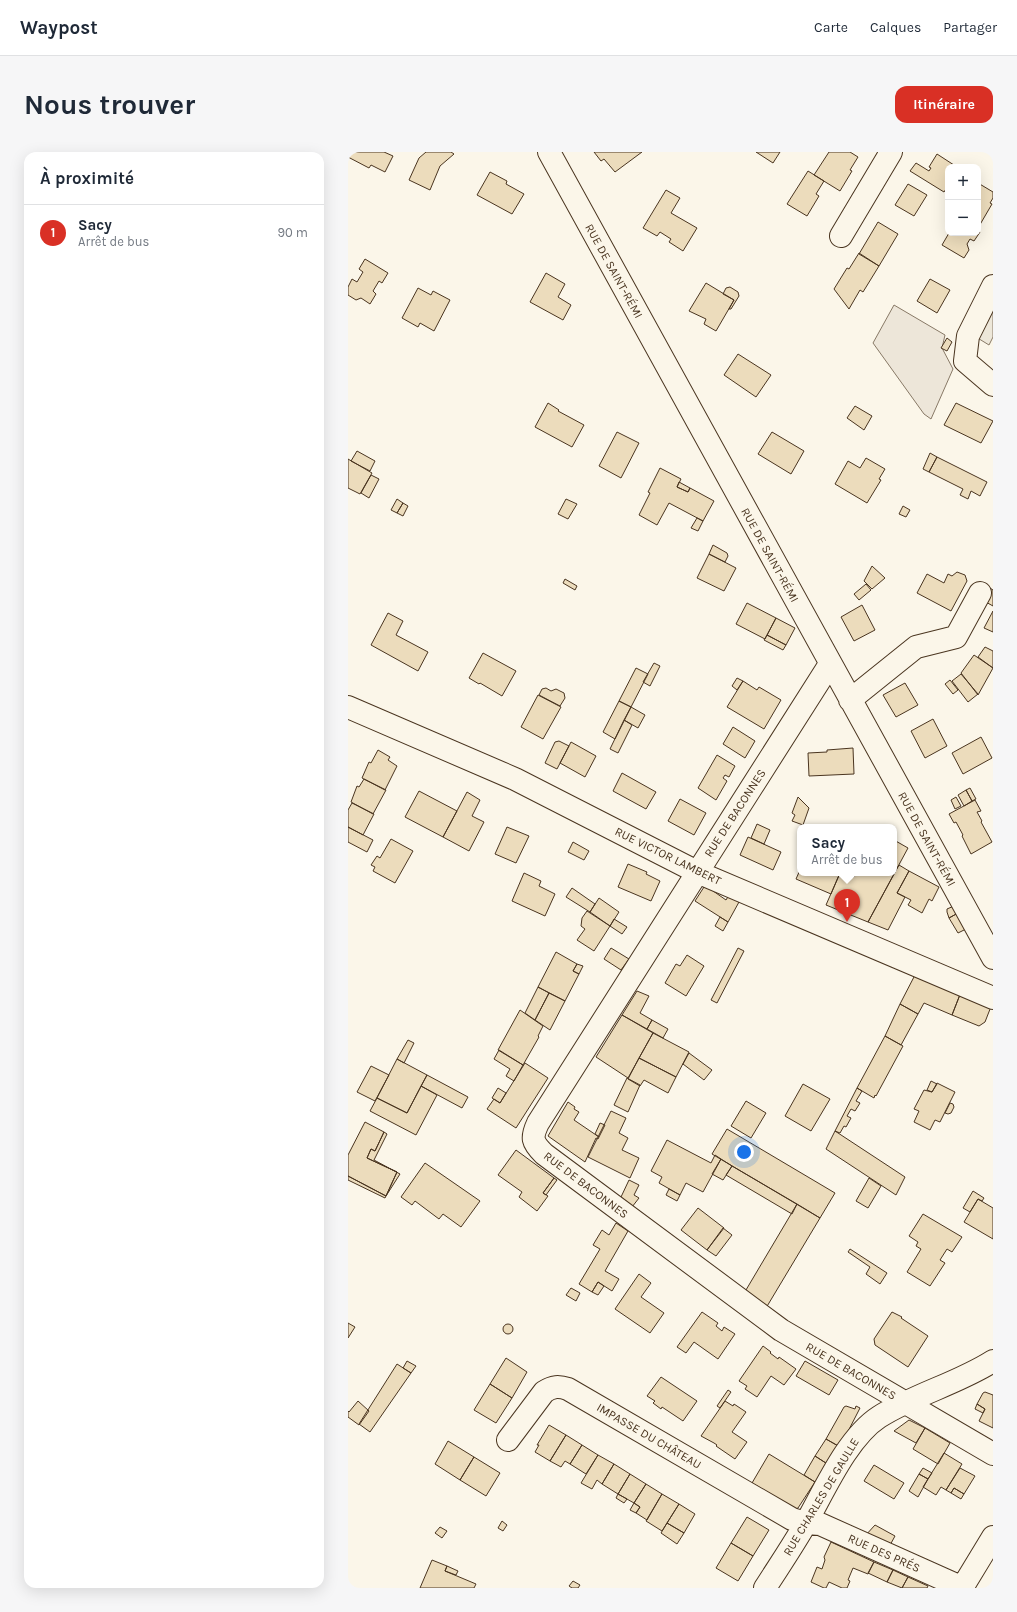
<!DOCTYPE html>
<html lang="fr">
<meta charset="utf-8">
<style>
:root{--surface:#fff;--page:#f6f6f7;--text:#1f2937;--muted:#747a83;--line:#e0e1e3;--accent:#d93025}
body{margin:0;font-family:Karla,sans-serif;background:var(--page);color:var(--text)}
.controls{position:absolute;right:12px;top:12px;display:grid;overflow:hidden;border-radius:8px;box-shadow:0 4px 16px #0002}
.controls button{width:36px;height:36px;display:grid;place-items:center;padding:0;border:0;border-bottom:1px solid var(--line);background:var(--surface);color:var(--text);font:20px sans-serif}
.you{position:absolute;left:396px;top:1000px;width:14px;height:14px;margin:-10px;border:3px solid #fff;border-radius:50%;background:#1a73e8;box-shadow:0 0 0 6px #1a73e833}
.badge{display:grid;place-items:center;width:26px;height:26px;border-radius:50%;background:var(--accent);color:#fff;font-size:13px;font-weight:700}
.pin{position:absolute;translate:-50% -33px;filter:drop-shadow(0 1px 2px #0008)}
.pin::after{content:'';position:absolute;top:21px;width:14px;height:12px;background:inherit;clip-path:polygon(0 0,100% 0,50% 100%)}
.popup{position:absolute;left:449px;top:672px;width:100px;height:52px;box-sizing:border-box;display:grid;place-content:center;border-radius:8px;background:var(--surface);filter:drop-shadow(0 1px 3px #0005);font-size:13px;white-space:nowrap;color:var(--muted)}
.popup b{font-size:15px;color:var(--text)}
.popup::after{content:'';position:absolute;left:50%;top:100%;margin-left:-8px;border:8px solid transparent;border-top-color:var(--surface)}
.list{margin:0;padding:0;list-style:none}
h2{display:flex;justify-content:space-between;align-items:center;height:52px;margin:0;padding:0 16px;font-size:17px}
h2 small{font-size:13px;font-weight:400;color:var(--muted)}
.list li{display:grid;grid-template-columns:26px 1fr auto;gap:12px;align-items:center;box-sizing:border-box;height:56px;padding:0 16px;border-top:1px solid var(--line)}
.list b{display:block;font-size:15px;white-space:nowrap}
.list p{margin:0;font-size:13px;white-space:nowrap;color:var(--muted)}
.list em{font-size:13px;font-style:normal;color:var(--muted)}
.map{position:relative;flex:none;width:645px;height:1436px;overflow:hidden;border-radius:12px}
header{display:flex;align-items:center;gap:24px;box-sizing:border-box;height:56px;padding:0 20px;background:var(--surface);border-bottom:1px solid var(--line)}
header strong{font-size:19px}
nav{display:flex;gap:22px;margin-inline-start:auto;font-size:14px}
.intro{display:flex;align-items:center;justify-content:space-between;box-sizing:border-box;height:96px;padding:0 24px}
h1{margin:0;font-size:28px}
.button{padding:10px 18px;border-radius:12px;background:var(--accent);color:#fff;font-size:14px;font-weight:700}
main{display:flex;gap:24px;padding:0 24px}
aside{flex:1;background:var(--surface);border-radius:12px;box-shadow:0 4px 16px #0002}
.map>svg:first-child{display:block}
</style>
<header>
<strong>Waypost</strong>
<nav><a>Carte</a><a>Calques</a><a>Partager</a></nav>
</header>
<div class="intro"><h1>Nous trouver</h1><a class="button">Itinéraire</a></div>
<main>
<aside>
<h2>À proximité<small></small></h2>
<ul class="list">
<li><span class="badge">1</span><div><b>Sacy</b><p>Arrêt de bus</p></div><em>90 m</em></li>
</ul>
</aside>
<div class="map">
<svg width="645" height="1436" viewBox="0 0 645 1436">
<rect width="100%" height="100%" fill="#fbf6e9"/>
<path fill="#ede6d9" stroke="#887966" d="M 546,153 L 597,183 L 594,196 L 605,217 L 583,267 L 576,262 L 525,191 Z"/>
<path fill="#ede7d9" stroke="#887966" d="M 645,156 L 645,185 L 641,193 L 628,185 Z"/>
<path fill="#ecdcbc" stroke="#4a3520" d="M 2,0 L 36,0 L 45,4 L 37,20 L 23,13 L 21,16 L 0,5 Z
M 78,0 L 103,0 L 106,2 L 92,14 L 82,38 L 61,28 L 71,6 Z
M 246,0 L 294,0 L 267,20 L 256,7 L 253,9 Z
M 408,0 L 432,0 L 425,11 Z
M 481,0 L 502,0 L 510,5 L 502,18 L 504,19 L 492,39 L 466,23 Z
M 589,2 L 609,15 L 600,15 L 600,34 L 596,40 L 562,19 L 568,11 L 581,19 L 583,16 L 581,15 Z
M 460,19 L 476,29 L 468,42 L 471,44 L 459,64 L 439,52 Z
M 142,20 L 159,29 L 158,32 L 176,42 L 164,62 L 129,43 Z
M 630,31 L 645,40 L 645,46 L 642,51 L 644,52 L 630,76 Z
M 560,32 L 579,43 L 566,64 L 547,53 Z
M 318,38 L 332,46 L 323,61 L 349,76 L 335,99 L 321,90 L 323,87 L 312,80 L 309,84 L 295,76 Z
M 530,70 L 550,82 L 531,114 L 511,102 Z
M 630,79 L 632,80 L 626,89 L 622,87 L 619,92 L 621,98 L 616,106 L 594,93 L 601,81 L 630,81 Z
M 511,101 L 531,114 L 515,140 L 512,138 L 501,157 L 486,137 L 499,116 L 501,117 Z
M 17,107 L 40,121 L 34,131 L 31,129 L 25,139 L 28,142 L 22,152 L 13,146 L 8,148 L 0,143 L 0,135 L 4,127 L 9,130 L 15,120 L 11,117 Z
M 198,121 L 217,132 L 210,145 L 223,153 L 215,168 L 182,150 Z
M 582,127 L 602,138 L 589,161 L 569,149 Z
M 358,131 L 386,148 L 368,179 L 356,172 L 358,167 L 341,159 Z
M 382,135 L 390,140 L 391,144 L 383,157 L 381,157 L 386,148 L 375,142 L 378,136 Z
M 70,136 L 83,143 L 85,139 L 102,148 L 86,179 L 72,171 L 70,175 L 54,166 Z
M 599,186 L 604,190 L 599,199 L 593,196 Z
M 390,202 L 423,223 L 408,245 L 376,223 Z
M 200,251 L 211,258 L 210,259 L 236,273 L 224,295 L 187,275 Z
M 608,251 L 645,269 L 633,291 L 596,273 Z
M 507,254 L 524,264 L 516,278 L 499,266 Z
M 269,280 L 291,291 L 273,326 L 251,314 Z
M 424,280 L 456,299 L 443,322 L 410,302 Z
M 9,299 L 27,309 L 22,319 L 3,309 Z
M 582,301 L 589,305 L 581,320 L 575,317 Z
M 589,305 L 639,330 L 632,344 L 623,339 L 620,347 L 612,343 L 615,337 L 581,320 Z
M 518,306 L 537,317 L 531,327 L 533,328 L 519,351 L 487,332 L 500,309 L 512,316 Z
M 0,307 L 24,321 L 12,342 L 0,336 Z
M 312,316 L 333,327 L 329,335 L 340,340 L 342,336 L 366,349 L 355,369 L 321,351 L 309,373 L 291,363 L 302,341 L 300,340 Z
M 23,323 L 31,327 L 21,346 L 13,341 Z
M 331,330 L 342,336 L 340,340 L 329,335 Z
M 49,347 L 55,351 L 49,361 L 43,358 Z
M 218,347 L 229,352 L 220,367 L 210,362 Z
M 55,351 L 60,354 L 55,364 L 49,361 Z
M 555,354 L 562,358 L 558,365 L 551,362 Z
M 349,366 L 355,369 L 350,379 L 343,376 Z
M 365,393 L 379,401 L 380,404 L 377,410 L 361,402 Z
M 361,402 L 388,416 L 376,439 L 349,426 Z
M 524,414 L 537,426 L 524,437 L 516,429 Z
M 609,420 L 617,423 L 619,429 L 603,459 L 569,441 L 579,422 L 596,431 L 600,422 L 604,424 Z
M 217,427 L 229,434 L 227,438 L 215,431 Z
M 518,432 L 523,438 L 511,448 L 506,442 Z
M 642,436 L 645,438 L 645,454 L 636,449 Z
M 399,451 L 428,466 L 417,487 L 388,472 Z
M 514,453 L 527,478 L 506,489 L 493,465 Z
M 645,459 L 645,480 L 636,476 Z
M 40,461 L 55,469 L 48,483 L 80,500 L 70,519 L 23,493 Z
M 428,466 L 447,476 L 438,493 L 419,483 Z
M 419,483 L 438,493 L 435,498 L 416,488 Z
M 637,495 L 645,499 L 645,516 L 630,505 Z
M 135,501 L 168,519 L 154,544 L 132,531 L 131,532 L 121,526 Z
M 626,503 L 645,516 L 630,543 L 613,521 Z
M 306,511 L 312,514 L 302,534 L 295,530 Z
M 288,516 L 300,522 L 283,555 L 271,549 Z
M 613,522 L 630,542 L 620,550 L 604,529 Z
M 389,526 L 395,529 L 389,538 L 384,534 Z
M 602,528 L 610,538 L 605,542 L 597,532 Z
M 395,529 L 409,538 L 411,535 L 433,548 L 416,577 L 379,555 Z
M 557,531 L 570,553 L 548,565 L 535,543 Z
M 198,536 L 203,539 L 208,537 L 216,541 L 217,546 L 212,554 L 191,543 L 194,537 Z
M 190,543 L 213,555 L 195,587 L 173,575 Z
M 271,549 L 283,555 L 267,587 L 255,580 Z
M 283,555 L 297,563 L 290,576 L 276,568 Z
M 585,567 L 599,594 L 577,606 L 563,579 Z
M 276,568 L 284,573 L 270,601 L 262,597 Z
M 385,575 L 407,589 L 397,606 L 375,592 Z
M 633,585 L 644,606 L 615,622 L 604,601 Z
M 211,589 L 221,594 L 209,617 L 197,611 L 207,590 Z
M 223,590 L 248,604 L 237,625 L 212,611 Z
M 505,596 L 506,622 L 461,624 L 460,601 L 479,600 L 479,598 Z
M 30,598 L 42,605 L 40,608 L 49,614 L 37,638 L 14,626 L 21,610 L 23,611 Z
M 369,603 L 387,614 L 381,625 L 377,623 L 375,626 L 379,629 L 368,648 L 350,636 Z
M 274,621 L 308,640 L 298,657 L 265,639 Z
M 16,627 L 38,638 L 25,662 L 3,650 L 9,634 L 11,635 Z
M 622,636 L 628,647 L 624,649 L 618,638 Z
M 618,638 L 624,649 L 616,654 L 610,643 Z
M 71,639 L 109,659 L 95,685 L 57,665 Z
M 119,640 L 132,648 L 124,664 L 136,670 L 121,699 L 95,685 Z
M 450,645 L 461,656 L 455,673 L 444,669 L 447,663 L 444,661 Z
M 608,645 L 613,654 L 607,657 L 603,648 Z
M 332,647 L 358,661 L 346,683 L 320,669 Z
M 627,648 L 633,659 L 629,660 L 634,669 L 633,670 L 644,690 L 623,702 L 614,684 L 615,683 L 608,670 L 606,671 L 601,662 Z
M 4,651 L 26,662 L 15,683 L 0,675 L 0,658 Z
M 409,672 L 422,678 L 416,692 L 403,686 Z
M 0,675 L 25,688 L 19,700 L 0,690 Z
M 159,675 L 181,684 L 168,711 L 147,702 Z
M 400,685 L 433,700 L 425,718 L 392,703 Z
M 43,687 L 65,699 L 47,731 L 25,719 L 27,715 L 23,713 L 29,704 L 32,706 Z
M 546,688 L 560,696 L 520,770 L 478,753 L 492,721 L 498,721 L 506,725 L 508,721 L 546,721 Z
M 225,690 L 241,699 L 236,708 L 220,700 Z
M 280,712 L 299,720 L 298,722 L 312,729 L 303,749 L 270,735 Z
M 551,713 L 561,719 L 549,741 L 557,745 L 540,778 L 520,770 Z
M 452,718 L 452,721 L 492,721 L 483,742 L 448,727 Z
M 561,719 L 591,735 L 584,749 L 581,747 L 574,761 L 560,753 L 563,748 L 549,741 Z
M 176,721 L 193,729 L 191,734 L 207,742 L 197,764 L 164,749 Z
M 358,734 L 378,748 L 381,743 L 391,750 L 380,770 L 347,749 L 356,735 Z
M 224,736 L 247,752 L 242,760 L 218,745 Z
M 251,746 L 271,760 L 262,774 L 242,760 Z
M 606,754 L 610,761 L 601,766 L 599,760 L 599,757 Z
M 239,759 L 262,774 L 246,799 L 229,788 L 237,777 L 233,774 L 234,766 Z
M 610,761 L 618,777 L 610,781 L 601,766 Z
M 372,765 L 380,770 L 375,779 L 367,774 Z
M 266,767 L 279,775 L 274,782 L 262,774 Z
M 263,796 L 281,807 L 273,818 L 256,807 Z
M 390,796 L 396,799 L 369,851 L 363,848 Z
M 208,800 L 229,812 L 225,819 L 231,822 L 217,849 L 190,835 Z
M 339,803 L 356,814 L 338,844 L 317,831 L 328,812 L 332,814 Z
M 229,812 L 235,814 L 231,822 L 225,819 Z
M 568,821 L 613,840 L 604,863 L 576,851 L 570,862 L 552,852 Z
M 190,835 L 201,841 L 187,868 L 177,861 Z
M 289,839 L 301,844 L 292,861 L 304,868 L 299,877 L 274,863 Z
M 613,840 L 644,852 L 637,870 L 631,874 L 604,863 Z
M 201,841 L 217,849 L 202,878 L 187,868 Z
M 552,852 L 570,862 L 553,893 L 537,884 Z
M 172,858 L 195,874 L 190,884 L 191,885 L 175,913 L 150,898 Z
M 274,863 L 305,881 L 280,926 L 248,905 Z
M 304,868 L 320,877 L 315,886 L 299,877 Z
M 305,881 L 341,900 L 328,925 L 291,906 Z
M 537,884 L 555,894 L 528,944 L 527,943 L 526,946 L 509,936 Z
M 60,888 L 66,891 L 56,911 L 49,907 Z
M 151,898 L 175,913 L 166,929 L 158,924 L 162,917 L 146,907 Z
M 341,901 L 364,918 L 356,928 L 335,912 Z
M 291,906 L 328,925 L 320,941 L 296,928 L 292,934 L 280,927 Z
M 49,907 L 79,923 L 59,961 L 29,946 Z
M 177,911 L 200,926 L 168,976 L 139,957 L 146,947 L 152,951 Z
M 23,914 L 41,923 L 27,949 L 9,940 Z
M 79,923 L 120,945 L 114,956 L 73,934 Z
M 279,926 L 292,933 L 280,960 L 266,953 Z
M 583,929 L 589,932 L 584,940 L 579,938 Z
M 589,931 L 607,940 L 592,970 L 587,968 L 582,978 L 566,970 L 571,959 L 566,957 L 576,938 L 584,940 Z
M 455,932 L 482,947 L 463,979 L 437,964 Z
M 73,934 L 89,943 L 68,983 L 22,959 L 29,946 L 59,961 Z
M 150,936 L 158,941 L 152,951 L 144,946 Z
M 509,936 L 514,939 L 508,949 L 512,951 L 507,959 L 503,957 L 499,964 L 503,966 L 498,975 L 496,974 L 492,981 L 487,979 Z
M 398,949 L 418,961 L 403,986 L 383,974 Z
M 220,950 L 227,955 L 226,957 L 231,960 L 226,968 L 251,985 L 250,987 L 248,986 L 237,1010 L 200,984 Z
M 602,951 L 605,952 L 606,955 L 603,961 L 600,962 L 597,961 Z
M 263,959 L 278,966 L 271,981 L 280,986 L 274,998 L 291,1006 L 282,1026 L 240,1005 Z
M 17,970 L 36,980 L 27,999 L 23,997 L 19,1006 L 49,1020 L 38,1044 L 0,1024 L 0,1003 Z
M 252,971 L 257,973 L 251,985 L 247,982 Z
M 379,977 L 487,1041 L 472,1066 L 364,1002 Z
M 487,979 L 557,1025 L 548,1043 L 478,997 Z
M 36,980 L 39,982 L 26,1008 L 52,1022 L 38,1044 L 49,1020 L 19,1006 L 23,997 L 27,999 Z
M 319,988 L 363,1011 L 367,1003 L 373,1007 L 355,1040 L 338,1031 L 332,1043 L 311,1031 L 314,1025 L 303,1019 Z
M 168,998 L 206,1026 L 195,1041 L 200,1044 L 189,1059 L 171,1045 L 174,1040 L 150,1023 Z
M 373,1007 L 384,1014 L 375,1028 L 364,1022 Z
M 77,1011 L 132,1049 L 113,1075 L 95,1062 L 91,1067 L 67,1049 L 64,1053 L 53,1045 Z
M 384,1014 L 449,1052 L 444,1062 L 378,1023 Z
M 0,1024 L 38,1044 L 37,1046 L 0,1028 Z
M 206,1026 L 209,1028 L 198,1043 L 195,1041 Z
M 521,1026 L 533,1034 L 520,1056 L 508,1049 Z
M 281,1028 L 291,1033 L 286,1043 L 291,1046 L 284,1055 L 273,1045 Z
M 321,1037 L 332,1043 L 329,1049 L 318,1043 Z
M 625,1039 L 636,1046 L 634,1049 L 630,1047 L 622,1060 L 615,1056 Z
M 630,1047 L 645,1056 L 645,1087 L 616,1070 Z
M 449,1052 L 472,1066 L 418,1156 L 395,1143 Z
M 350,1056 L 376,1076 L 359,1098 L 333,1078 Z
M 575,1062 L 614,1085 L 604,1100 L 599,1097 L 592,1108 L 597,1111 L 582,1134 L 559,1120 L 573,1097 L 568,1094 L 570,1090 L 561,1084 Z
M 268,1071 L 280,1079 L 257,1119 L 271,1127 L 264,1139 L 250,1130 L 244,1140 L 231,1132 L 252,1097 L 245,1093 L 254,1078 L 261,1083 Z
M 375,1076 L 384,1083 L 368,1104 L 359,1098 Z
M 502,1097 L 539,1121 L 532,1132 L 518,1122 L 522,1115 L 500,1100 Z
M 291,1122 L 303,1131 L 293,1145 L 316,1161 L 302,1181 L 267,1157 Z
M 250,1130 L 256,1134 L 250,1143 L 244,1140 Z
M 223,1136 L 232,1141 L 228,1149 L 218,1143 Z
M 354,1160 L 370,1171 L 368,1174 L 374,1179 L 376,1175 L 387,1182 L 370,1207 L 346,1190 L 338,1201 L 329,1195 Z
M 544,1160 L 554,1165 L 553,1166 L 580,1184 L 560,1215 L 527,1193 L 526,1187 Z
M 0,1171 L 7,1175 L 0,1186 Z
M155 1177a5 5 0 1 1 10 0a5 5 0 1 1-10 0Z
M 415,1194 L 423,1200 L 422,1201 L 430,1207 L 431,1205 L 448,1217 L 436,1233 L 423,1224 L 409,1245 L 397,1237 L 399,1234 L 391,1229 Z
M 158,1206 L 179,1220 L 164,1246 L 142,1232 Z
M 59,1209 L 68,1214 L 63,1221 L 55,1216 Z
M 457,1209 L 490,1228 L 481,1243 L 448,1224 Z
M 49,1212 L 63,1221 L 22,1280 L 11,1272 Z
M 313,1225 L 349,1249 L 335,1269 L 314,1255 L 313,1257 L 305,1251 L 307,1249 L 299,1244 Z
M 142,1232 L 164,1246 L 148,1271 L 126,1258 Z
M 380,1238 L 383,1240 L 372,1256 L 369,1254 Z
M 637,1240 L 645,1243 L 645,1276 L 631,1269 L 637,1257 L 629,1252 L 635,1241 Z
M 10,1249 L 21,1259 L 11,1273 L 0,1265 L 0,1259 L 1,1260 Z
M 377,1249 L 385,1254 L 386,1252 L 398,1260 L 384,1280 L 399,1290 L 387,1307 L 368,1294 L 369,1293 L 366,1291 L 353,1284 Z
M 629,1252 L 637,1257 L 635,1261 L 627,1257 Z
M 498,1254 L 507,1257 L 508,1254 L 512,1256 L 492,1295 L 478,1287 L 496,1255 Z
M 561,1268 L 577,1276 L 568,1291 L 546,1279 Z
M 201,1273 L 218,1283 L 202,1309 L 187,1300 L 191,1293 L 189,1293 Z
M 577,1276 L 602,1291 L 590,1312 L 565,1297 Z
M 218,1283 L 234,1293 L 222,1312 L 217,1309 L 213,1315 L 202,1309 Z
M 478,1287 L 492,1295 L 481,1313 L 467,1304 Z
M 100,1289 L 126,1305 L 112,1328 L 87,1312 Z
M 234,1293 L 250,1303 L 238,1322 L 222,1312 Z
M 596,1301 L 614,1312 L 598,1338 L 593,1335 L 588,1343 L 575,1335 Z
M 421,1302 L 467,1330 L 450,1356 L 448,1357 L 404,1331 Z
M 250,1303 L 266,1312 L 254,1332 L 249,1328 L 244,1337 L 233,1331 Z
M 467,1304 L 481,1313 L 469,1333 L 466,1331 L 467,1330 L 456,1323 Z
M 126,1305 L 152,1321 L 138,1344 L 112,1328 Z
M 266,1312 L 282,1322 L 270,1342 L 254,1332 Z
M 526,1313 L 556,1331 L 546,1347 L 516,1329 Z
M 575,1316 L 584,1321 L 580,1327 L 571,1322 Z
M 612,1316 L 627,1324 L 616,1342 L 606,1336 L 603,1341 L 598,1338 Z
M 282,1322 L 298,1332 L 286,1351 L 270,1342 Z
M 571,1322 L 580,1327 L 570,1345 L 561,1339 Z
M 298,1332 L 314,1342 L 299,1368 L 288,1361 L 292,1355 L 286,1351 Z
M 606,1336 L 616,1342 L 613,1347 L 603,1341 Z
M 270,1342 L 279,1347 L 276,1351 L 268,1346 Z
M 314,1342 L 331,1352 L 314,1379 L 298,1369 Z
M 286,1351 L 292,1355 L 288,1361 L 282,1358 Z
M 331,1352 L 347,1362 L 336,1381 L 319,1371 Z
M 399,1365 L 421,1378 L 405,1404 L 383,1391 Z
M 154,1369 L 159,1373 L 155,1379 L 150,1376 Z
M 319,1371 L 336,1381 L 329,1392 L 313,1381 Z
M 527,1373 L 547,1384 L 541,1395 L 517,1384 Z
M 92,1375 L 99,1379 L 94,1386 L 87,1381 Z
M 483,1390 L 526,1410 L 520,1422 L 505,1416 L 500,1428 L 502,1429 L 499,1436 L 494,1436 L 481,1430 L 478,1436 L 476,1436 L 463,1430 L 469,1415 L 474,1417 L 477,1408 L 476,1405 Z
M 383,1391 L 405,1404 L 390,1429 L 368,1416 Z
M 84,1408 L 99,1414 L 97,1419 L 128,1432 L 126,1436 L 72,1436 Z
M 526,1410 L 545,1418 L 539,1430 L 520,1421 Z
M 99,1414 L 110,1419 L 108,1423 L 97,1419 Z
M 545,1418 L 560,1425 L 554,1436 L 539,1430 Z
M 560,1425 L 580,1434 L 579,1436 L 554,1436 Z
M 225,1429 L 232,1433 L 230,1436 L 224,1436 L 221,1434 Z"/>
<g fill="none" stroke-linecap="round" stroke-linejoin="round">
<defs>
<path id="minor" d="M 201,0 L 645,806
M 493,84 L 543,0
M 645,134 L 620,184 L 617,209 L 645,233
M 482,512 L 190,971 C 183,986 184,990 196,1002 L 433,1178 L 645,1302
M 502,548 L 568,495 L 608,485 L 632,441
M 0,555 L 167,627 L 349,720 L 645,846
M 160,1288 L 196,1240 C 205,1234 211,1234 220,1237 L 444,1367 L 458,1371 L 472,1372 L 615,1436
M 417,1436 C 431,1414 446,1392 459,1369 C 477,1337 500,1285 531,1265 C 567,1242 609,1232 645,1209
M 614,1436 L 645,1385"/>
</defs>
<use href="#minor" stroke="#4a3520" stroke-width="24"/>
<use href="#minor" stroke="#fbf6e9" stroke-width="22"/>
</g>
<g text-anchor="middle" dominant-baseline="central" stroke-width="3" stroke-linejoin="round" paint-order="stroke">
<g font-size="12" fill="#4a3520" stroke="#fbf6e9">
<text transform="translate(266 119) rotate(61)">RUE DE SAINT-RÉMI</text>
<text transform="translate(422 403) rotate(61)">RUE DE SAINT-RÉMI</text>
<text transform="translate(387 661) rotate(-57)">RUE DE BACONNES</text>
<text transform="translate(579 687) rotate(61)">RUE DE SAINT-RÉMI</text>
<text transform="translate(320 704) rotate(26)">RUE VICTOR LAMBERT</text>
<text transform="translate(238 1033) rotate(37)">RUE DE BACONNES</text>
<text transform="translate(503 1219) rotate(30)">RUE DE BACONNES</text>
<text transform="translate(301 1284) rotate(30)">IMPASSE DU CHÂTEAU</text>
<text transform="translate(473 1345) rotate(-59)">RUE CHARLES DE GAULLE</text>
<text transform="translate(536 1401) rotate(24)">RUE DES PRÉS</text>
</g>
</g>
</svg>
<div class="controls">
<button>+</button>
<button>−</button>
</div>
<div class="you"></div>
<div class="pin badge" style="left:499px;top:770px">1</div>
<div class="popup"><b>Sacy</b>Arrêt de bus</div>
</div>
</main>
